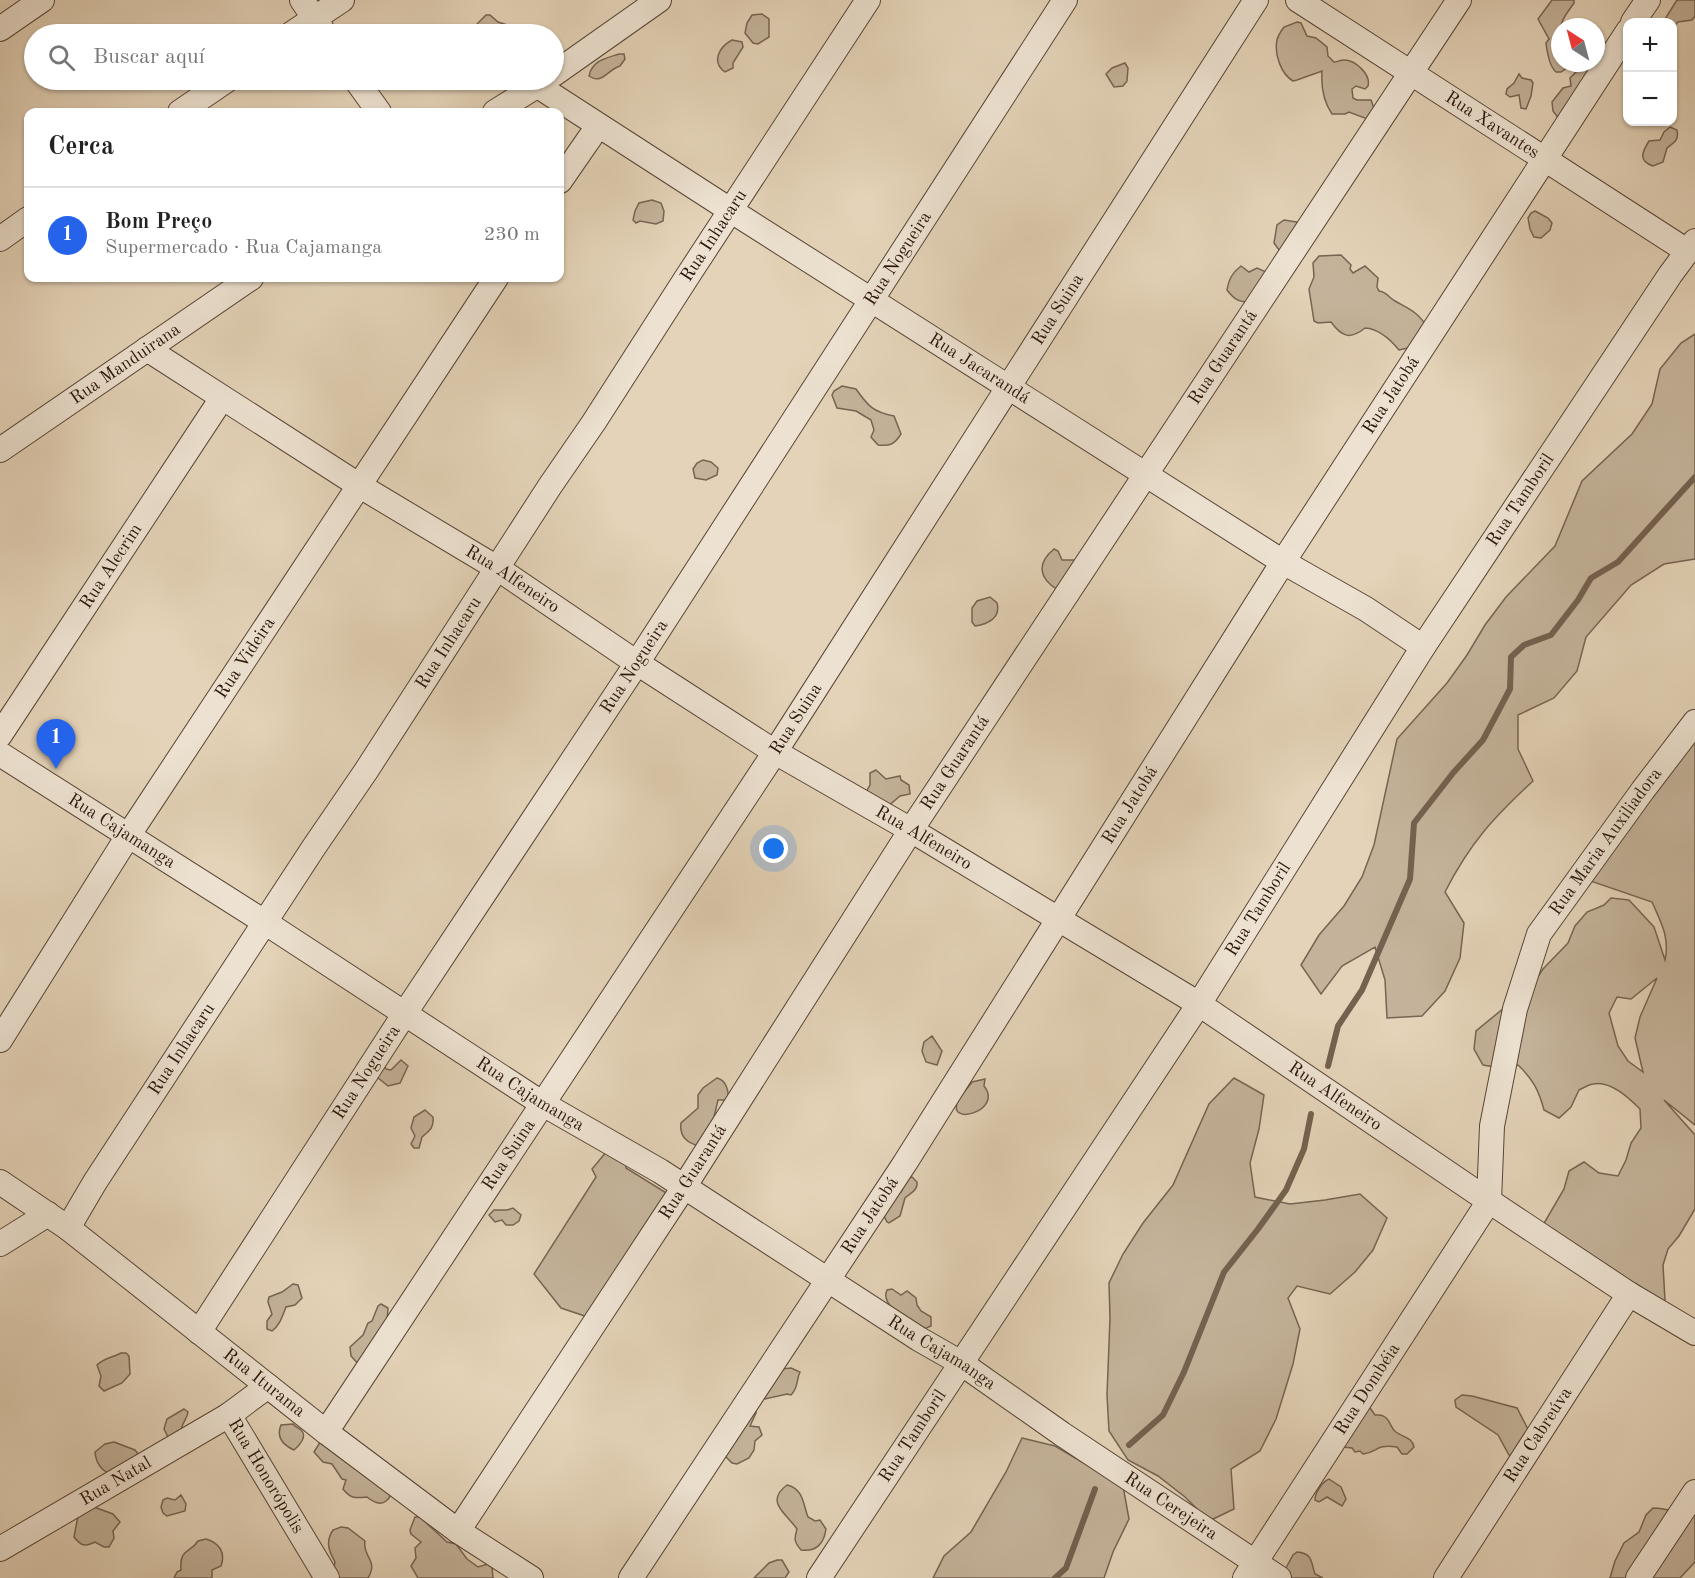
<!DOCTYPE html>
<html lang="es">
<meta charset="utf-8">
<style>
:root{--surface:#fff;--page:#f6f6f6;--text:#222;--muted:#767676;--line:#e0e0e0;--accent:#2563eb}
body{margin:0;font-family:"Old Standard TT",serif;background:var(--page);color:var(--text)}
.controls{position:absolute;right:18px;top:18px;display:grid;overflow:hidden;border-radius:12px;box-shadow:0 2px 4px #0004}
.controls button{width:54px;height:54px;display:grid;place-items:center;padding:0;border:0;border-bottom:2px solid var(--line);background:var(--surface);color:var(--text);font:30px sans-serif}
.compass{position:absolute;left:1551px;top:18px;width:54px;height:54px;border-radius:50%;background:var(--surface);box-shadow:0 2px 4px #0004;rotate:324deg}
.you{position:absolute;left:774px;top:849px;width:21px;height:21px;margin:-15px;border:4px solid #fff;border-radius:50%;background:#1a73e8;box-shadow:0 0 0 9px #1a73e833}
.badge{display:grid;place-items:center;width:39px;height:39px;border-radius:50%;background:var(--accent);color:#fff;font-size:20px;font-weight:700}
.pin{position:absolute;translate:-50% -50px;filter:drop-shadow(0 2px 3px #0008)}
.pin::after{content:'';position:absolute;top:32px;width:21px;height:18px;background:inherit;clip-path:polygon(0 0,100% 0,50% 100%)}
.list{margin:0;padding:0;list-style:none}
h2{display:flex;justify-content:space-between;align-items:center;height:78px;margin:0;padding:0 24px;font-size:26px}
h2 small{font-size:20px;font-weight:400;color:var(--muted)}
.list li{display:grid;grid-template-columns:39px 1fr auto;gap:18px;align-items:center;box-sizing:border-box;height:96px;padding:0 24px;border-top:2px solid var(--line)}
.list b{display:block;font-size:22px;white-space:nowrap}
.list p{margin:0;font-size:20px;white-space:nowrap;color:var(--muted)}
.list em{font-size:20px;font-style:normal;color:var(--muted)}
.icon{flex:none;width:33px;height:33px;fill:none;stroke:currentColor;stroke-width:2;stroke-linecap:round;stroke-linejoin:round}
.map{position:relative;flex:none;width:1695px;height:1578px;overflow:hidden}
.search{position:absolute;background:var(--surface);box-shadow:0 2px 4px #0004;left:24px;top:24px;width:540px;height:66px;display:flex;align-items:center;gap:15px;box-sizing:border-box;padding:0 21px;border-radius:33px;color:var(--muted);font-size:22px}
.panel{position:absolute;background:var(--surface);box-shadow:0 2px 4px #0004;left:24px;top:108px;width:540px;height:174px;border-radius:12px}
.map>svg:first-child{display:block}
</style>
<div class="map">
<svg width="1695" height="1578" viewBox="0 0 1695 1578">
<rect width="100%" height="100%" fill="#e4d3b8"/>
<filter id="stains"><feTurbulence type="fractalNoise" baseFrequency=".00333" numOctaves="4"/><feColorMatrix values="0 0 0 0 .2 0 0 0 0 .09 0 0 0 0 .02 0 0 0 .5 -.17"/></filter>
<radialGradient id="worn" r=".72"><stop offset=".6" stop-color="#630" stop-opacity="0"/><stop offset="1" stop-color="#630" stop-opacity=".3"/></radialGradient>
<path fill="#c4b39a" stroke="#776452" stroke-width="1.5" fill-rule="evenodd" d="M 1552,0 L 1574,0 L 1574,3 C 1565,16 1560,20 1560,37 L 1556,41 L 1554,51 L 1560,59 L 1560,63 L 1566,63 L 1568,67 L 1561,72 L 1556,72 C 1550,67 1547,51 1546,43 L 1549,39 L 1538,19 Z
M 1677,0 L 1695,0 L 1695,16 L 1692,20 L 1678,22 L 1673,27 L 1672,22 L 1665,22 L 1665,19 Z
M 762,14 L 769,19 L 769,37 L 758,44 L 753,43 L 745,33 L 747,23 L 752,15 Z
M 486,15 L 490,15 L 498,22 L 511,26 L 515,34 L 476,34 L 477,24 Z
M 1297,22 L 1301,23 L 1307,36 L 1316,38 L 1327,47 L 1328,56 L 1334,62 C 1337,62 1340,60 1344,60 C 1356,60 1371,75 1368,86 L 1365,89 L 1356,86 L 1352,89 L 1353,98 L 1357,100 L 1371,100 L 1376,114 L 1370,120 L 1349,112 L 1345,114 L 1332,114 C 1323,101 1321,86 1322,71 L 1297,80 L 1293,81 C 1281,74 1274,54 1277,40 C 1278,36 1281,31 1284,27 Z
M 732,40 L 742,42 L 743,47 L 733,63 L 733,68 L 725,72 C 711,62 719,47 732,40 Z
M 619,54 L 624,54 L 625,59 L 620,66 C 607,70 602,85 589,76 C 592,60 607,58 619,54 Z
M 1125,63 L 1128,68 L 1127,81 L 1123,86 L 1114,87 L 1106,74 L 1112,68 Z
M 1579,69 L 1588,70 L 1596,75 L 1559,119 L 1553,111 L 1552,102 L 1563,88 L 1571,86 L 1570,78 Z
M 1519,74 L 1522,78 L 1531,80 L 1533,83 L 1531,96 L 1526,109 L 1521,108 L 1519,95 L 1510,97 L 1506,94 L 1507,89 L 1514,83 Z
M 1670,127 L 1677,130 C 1679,140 1675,142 1667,148 L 1663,162 L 1653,166 C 1638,161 1642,152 1649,141 L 1660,140 L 1664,132 Z
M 652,200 L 661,203 L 664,211 L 663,221 L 656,224 L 640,221 L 636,223 L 633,220 L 635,211 L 639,203 Z
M 1535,211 L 1548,218 L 1552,223 L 1550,230 L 1541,238 L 1534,237 L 1530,229 L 1528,218 L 1531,213 Z
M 1284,220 L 1303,223 L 1282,254 L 1274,243 L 1277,225 Z
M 1341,255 L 1351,265 L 1350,269 L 1353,273 L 1365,266 L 1378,278 L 1377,287 L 1379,291 C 1387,292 1388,297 1395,301 C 1409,309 1420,313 1427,328 L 1408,348 L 1399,350 C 1390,339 1379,329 1365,328 C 1350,340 1342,337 1331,322 L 1318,323 L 1314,321 L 1309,289 L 1314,277 L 1313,263 L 1319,256 Z
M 1241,266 L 1249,272 L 1257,268 L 1266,272 L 1249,302 C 1238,302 1234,299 1227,290 C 1229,279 1232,273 1241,266 Z
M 1695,334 L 1695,559 L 1664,564 L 1631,585 L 1586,637 L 1577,671 L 1554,698 L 1518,715 L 1518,749 L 1533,781 C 1493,818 1470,843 1445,892 L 1464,923 L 1460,958 L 1445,991 L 1422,1016 L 1387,1018 L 1385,980 L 1375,947 L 1342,966 L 1321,994 L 1301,965 L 1319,935 L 1344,906 L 1362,877 L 1374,845 L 1397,739 L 1447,683 L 1467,655 L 1485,625 L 1506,597 L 1555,546 L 1582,481 L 1632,434 L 1652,404 L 1660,369 L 1681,343 Z
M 842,386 L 856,389 C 868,406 873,412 894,416 L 901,434 C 894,445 890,446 878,445 L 871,437 L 874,430 L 871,420 L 856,411 L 837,408 L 832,395 L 834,391 Z
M 703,460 L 711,462 L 718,468 L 717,475 L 706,480 L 695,478 L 693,469 L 697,463 Z
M 1054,549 L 1058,551 L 1062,560 L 1076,560 L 1058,590 C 1038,578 1037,563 1054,549 Z
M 990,597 L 997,603 C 1001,618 988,624 975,626 L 972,622 L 972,608 L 977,601 Z
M 1695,734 L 1695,1125 L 1664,1100 L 1695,1135 L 1695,1209 L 1679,1236 L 1668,1249 L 1663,1265 L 1665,1300 L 1656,1314 L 1536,1237 L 1564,1189 L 1569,1171 L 1584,1162 L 1599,1173 L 1618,1176 L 1626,1160 L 1631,1143 L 1641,1128 L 1640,1109 C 1629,1098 1610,1080 1593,1084 C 1588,1085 1583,1088 1579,1090 L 1571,1107 L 1559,1118 L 1544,1110 C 1539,1091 1533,1079 1518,1065 L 1501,1068 L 1483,1065 L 1474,1049 L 1476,1031 L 1533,984 L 1543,969 L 1568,943 L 1575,926 L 1587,912 L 1604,905 L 1611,898 L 1629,900 L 1654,927 L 1665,960 C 1670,938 1661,922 1652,902 L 1576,876 ZM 1657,978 L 1640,1017 L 1635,1038 L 1643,1072 L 1628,1061 L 1618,1046 L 1609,1013 L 1617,997 L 1631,999 Z
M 876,770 L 886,779 L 900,776 L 901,780 L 909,785 L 910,794 L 900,796 L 887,807 L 866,792 L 870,785 L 870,773 Z
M 932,1036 L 942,1051 L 937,1065 L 926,1062 L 922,1051 L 924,1042 Z
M 401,1060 L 408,1066 L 400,1083 L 388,1086 L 377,1077 L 383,1063 L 386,1069 L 391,1070 Z
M 717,1078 C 726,1080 730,1092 727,1100 L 718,1100 L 714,1117 L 699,1146 C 687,1143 679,1137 681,1123 L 698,1108 L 698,1095 L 703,1088 Z
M 1234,1078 L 1264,1095 L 1259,1129 L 1250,1163 L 1255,1197 L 1290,1204 L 1325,1200 L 1360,1194 L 1387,1218 L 1373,1250 L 1355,1272 L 1330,1294 L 1297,1286 L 1288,1298 L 1300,1329 L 1293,1364 L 1276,1419 L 1260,1451 L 1231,1469 L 1234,1509 L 1209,1521 L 1185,1497 L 1158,1476 L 1128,1460 L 1109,1431 L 1107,1395 L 1110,1318 L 1109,1283 L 1123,1254 L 1143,1223 L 1173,1185 L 1209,1104 Z
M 985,1079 L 984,1086 C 1004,1111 946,1127 958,1101 C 961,1094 968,1088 972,1082 Z
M 425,1110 L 433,1117 C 434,1128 430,1130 422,1137 L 419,1148 L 414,1148 L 411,1144 L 415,1136 L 411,1128 L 414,1117 Z
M 607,1151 L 625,1161 L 626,1168 L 668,1194 L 588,1317 L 561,1308 L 534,1274 L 596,1177 L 592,1169 Z
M 912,1177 L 917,1182 C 918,1191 910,1193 905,1198 L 900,1216 L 889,1223 L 887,1222 L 883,1214 L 897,1194 L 901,1192 L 908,1178 Z
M 513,1208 L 521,1215 L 519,1221 L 513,1225 L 506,1225 L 502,1220 L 495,1222 L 489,1215 L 494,1210 L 507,1210 Z
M 293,1284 L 298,1285 L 302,1298 L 295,1305 L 286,1307 C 282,1317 280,1325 272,1331 L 267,1329 L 267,1321 L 272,1314 L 268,1302 L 269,1297 L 282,1292 Z
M 892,1289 L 901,1295 L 907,1291 L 916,1298 L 917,1305 L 921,1311 L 931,1317 L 931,1326 L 924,1329 C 912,1321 879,1307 887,1290 Z
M 381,1304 L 388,1308 L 387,1322 L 360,1366 L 351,1356 L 350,1347 L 363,1335 L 368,1323 L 372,1321 L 378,1306 Z
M 121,1353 L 126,1353 L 129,1356 L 130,1374 L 122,1383 L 104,1391 L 99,1386 L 101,1376 L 97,1365 C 105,1357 112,1358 121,1353 Z
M 791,1368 L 800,1372 C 796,1380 799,1387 791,1395 L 787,1394 L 765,1399 L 760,1392 L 782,1369 Z
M 1462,1395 L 1472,1396 L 1517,1408 L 1534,1441 L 1518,1456 L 1509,1455 L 1498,1435 L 1456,1407 L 1455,1400 Z
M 1360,1405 L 1370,1408 L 1375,1415 C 1380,1415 1381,1414 1385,1417 C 1391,1421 1390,1428 1396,1432 C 1404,1438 1412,1437 1414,1447 L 1407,1454 L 1402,1454 L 1397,1447 C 1374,1444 1379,1452 1363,1454 L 1360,1451 L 1355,1452 L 1352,1448 L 1343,1447 Z
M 184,1409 L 188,1412 C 187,1420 180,1425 181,1433 L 168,1437 L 164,1429 L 167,1419 Z
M 756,1409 L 756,1413 L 750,1426 L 759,1427 L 762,1435 L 755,1441 L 754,1450 L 749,1458 L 737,1464 L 732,1463 L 726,1457 L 722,1438 Z
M 293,1424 C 295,1427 299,1428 301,1430 C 308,1436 299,1446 294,1450 C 283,1445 276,1437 281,1425 Z
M 329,1435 L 395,1483 C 391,1499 384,1511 367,1497 C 355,1498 351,1499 343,1489 L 346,1480 L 342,1479 L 332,1464 L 323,1462 L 314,1452 L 319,1444 Z
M 1022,1438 L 1055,1446 L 1123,1486 L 1129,1519 L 1113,1552 L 1104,1578 L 933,1578 L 944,1556 L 971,1532 L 1006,1472 Z
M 114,1442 L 135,1450 L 139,1455 L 110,1474 C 101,1470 96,1463 95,1452 L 105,1444 Z
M 1329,1479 L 1341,1487 L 1346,1499 L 1342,1506 L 1327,1497 L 1319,1502 L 1315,1500 C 1315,1493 1322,1482 1329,1479 Z
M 787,1485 C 804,1489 803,1505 808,1517 L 815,1521 L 820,1520 L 826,1529 C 824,1544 816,1552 801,1550 C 794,1542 794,1539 797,1529 C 787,1514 764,1502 787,1485 Z
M 181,1495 L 186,1504 L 185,1511 L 167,1516 L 163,1513 L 161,1507 L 163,1500 L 167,1498 L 175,1500 Z
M 94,1507 L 113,1514 L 120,1522 L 113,1531 L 114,1538 L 109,1547 L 104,1547 L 95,1542 C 85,1547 81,1546 74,1537 L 78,1516 Z
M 1653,1508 C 1667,1508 1681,1514 1695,1516 L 1695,1562 L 1680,1578 L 1610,1578 L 1615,1561 L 1624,1543 L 1639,1532 L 1646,1515 Z
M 415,1517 L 420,1517 L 447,1542 L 456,1544 L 467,1559 L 478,1567 L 488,1564 L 492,1567 L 493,1578 L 418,1578 L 411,1566 L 416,1558 L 415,1548 L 421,1542 L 411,1534 L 410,1530 Z
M 341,1527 L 348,1528 L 365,1541 C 362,1557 379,1560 368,1578 L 338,1578 L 334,1567 L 335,1562 C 329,1551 325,1542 333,1530 Z
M 206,1539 C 219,1543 226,1552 221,1566 L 212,1570 L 212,1578 L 174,1578 L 177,1572 L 181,1570 C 179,1548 191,1553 198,1541 Z
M 1297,1552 C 1313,1553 1311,1563 1315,1574 L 1323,1578 L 1291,1578 L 1286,1568 L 1293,1555 Z
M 777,1560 L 782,1560 L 789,1572 L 785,1578 L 754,1578 L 769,1563 Z"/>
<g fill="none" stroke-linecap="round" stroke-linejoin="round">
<path stroke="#74614f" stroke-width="6" d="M 1328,1066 L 1338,1026 L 1362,990 L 1410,879 L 1414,823 L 1453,773 L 1483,740 L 1510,689 L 1511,657 L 1524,645 L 1551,635 L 1578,600 L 1591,578 L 1618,562 L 1695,477
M 1129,1445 L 1163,1415 L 1184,1372 L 1224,1272 L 1258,1229 L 1286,1190 L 1304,1149 L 1311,1114
M 1055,1578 L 1066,1568 L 1095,1489"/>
<defs>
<g id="minor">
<path d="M 302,0 L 325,34"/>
<path id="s1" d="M 1298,0 L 1687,251"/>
<path d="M 1633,22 L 1648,0"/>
<path d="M 0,29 L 42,0"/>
<path d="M 291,34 L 342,0"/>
<path d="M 554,74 L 659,0"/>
<path d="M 356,80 L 379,112"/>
<path id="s2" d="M 538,86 L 730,210 L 1283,562 L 1366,609 L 1423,647"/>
<path d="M 180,112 L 227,80"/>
<path d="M 495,112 L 546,80"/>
<path d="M 560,181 L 598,126"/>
<path d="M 0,239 L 28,219"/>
<path id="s3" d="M 147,349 L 360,486 L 497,568 L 637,663 L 775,752 L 911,830 L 1199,1004 L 1489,1201 L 1629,1294 L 1695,1333"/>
<path id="s4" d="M 0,450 L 251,278"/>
<path id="s5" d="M 0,735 L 222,398"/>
<path id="s6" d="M 0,754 L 266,923 L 543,1104 L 660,1171 L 919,1339 L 961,1363 L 1062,1434 L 1279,1578"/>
<path id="s7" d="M 0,1040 L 128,836 L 496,278"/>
<path id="s8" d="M 0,1182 L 68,1228 L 326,1432 L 458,1531 L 531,1578"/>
<path id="s9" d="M 1489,1201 L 1492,1126 L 1515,1009 L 1539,934 L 1643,790 L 1695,722"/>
<path id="s10" d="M 68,1228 L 95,1182 L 314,847 L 366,771 L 550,486 L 594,422 L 687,277 L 868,0"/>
<path d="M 0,1244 L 48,1214"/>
<path id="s11" d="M 199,1332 L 409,1007 L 637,663 L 1065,0"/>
<path id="s12" d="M 268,1386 L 229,1415 L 327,1578"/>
<path id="s13" d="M 326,1432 L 775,752 L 1256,0"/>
<path id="s14" d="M 458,1531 L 684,1187 L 911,830 L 1459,0"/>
<path id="s15" d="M 0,1549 L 229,1415"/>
<path id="s16" d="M 631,1578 L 905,1163 L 1283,562 L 1628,31"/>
<path id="s17" d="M 819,1578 L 1199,1004 L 1423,647 L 1670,275 L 1695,241"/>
<path id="s18" d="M 1245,1578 L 1489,1201"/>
<path id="s19" d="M 1446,1578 L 1629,1294"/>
<path d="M 1638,1578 L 1695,1492"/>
</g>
</defs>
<use href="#minor" stroke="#584536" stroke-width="26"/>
<use href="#minor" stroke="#ede2d1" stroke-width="24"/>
</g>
<g text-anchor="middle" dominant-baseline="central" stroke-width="4.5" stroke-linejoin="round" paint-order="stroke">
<g font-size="18" fill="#2a160a" stroke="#ede2d1">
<text stroke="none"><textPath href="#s1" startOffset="231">Rua Xavantes</textPath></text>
<text stroke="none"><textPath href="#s10" startOffset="1184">Rua Inhacaru</textPath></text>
<text stroke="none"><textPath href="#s11" startOffset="1281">Rua Nogueira</textPath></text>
<text stroke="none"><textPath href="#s13" startOffset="1340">Rua Suina</textPath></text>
<text stroke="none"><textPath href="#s14" startOffset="1401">Rua Guarantá</textPath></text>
<text stroke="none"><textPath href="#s4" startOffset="152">Rua Manduirana</textPath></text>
<text stroke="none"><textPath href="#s2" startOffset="524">Rua Jacarandá</textPath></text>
<text stroke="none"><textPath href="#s16" startOffset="1406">Rua Jatobá</textPath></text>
<text stroke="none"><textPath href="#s17" startOffset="1286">Rua Tamboril</textPath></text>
<text stroke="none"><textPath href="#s5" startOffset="202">Rua Alecrim</textPath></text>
<text stroke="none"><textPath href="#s3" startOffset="432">Rua Alfeneiro</textPath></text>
<text stroke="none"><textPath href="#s10" startOffset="698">Rua Inhacaru</textPath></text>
<text stroke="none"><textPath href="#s7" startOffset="454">Rua Videira</textPath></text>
<text stroke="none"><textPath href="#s11" startOffset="795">Rua Nogueira</textPath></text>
<text stroke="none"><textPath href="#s13" startOffset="854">Rua Suina</textPath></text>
<text stroke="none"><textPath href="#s14" startOffset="915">Rua Guarantá</textPath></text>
<text stroke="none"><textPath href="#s16" startOffset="920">Rua Jatobá</textPath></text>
<text stroke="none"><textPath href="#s6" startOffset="144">Rua Cajamanga</textPath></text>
<text stroke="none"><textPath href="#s3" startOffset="918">Rua Alfeneiro</textPath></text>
<text stroke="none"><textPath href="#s9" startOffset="387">Rua Maria Auxiliadora</textPath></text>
<text stroke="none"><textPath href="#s17" startOffset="800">Rua Tamboril</textPath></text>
<text stroke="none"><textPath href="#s10" startOffset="212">Rua Inhacaru</textPath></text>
<text stroke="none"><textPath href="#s11" startOffset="309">Rua Nogueira</textPath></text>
<text stroke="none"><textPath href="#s6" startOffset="630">Rua Cajamanga</textPath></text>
<text stroke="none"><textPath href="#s3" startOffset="1404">Rua Alfeneiro</textPath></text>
<text stroke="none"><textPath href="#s13" startOffset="332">Rua Suina</textPath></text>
<text stroke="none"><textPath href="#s14" startOffset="429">Rua Guarantá</textPath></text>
<text stroke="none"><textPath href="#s16" startOffset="434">Rua Jatobá</textPath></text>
<text stroke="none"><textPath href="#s6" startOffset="1116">Rua Cajamanga</textPath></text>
<text stroke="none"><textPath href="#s8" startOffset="332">Rua Iturama</textPath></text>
<text stroke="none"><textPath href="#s18" startOffset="225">Rua Dombéia</textPath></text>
<text stroke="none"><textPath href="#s19" startOffset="170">Rua Cabreúva</textPath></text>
<text stroke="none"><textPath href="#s17" startOffset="170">Rua Tamboril</textPath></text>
<text stroke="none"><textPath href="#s12" startOffset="120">Rua Honorópolis</textPath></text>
<text stroke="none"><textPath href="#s15" startOffset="134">Rua Natal</textPath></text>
<text stroke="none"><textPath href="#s6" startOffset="1392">Rua Cerejeira</textPath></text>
</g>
</g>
<rect width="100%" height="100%" filter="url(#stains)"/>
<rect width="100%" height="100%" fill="url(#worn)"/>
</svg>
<div class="controls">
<button>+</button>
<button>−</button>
</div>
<svg class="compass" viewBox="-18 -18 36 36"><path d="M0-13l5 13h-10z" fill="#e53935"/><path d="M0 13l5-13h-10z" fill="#767676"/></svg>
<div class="you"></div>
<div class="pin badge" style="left:56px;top:769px">1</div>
<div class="search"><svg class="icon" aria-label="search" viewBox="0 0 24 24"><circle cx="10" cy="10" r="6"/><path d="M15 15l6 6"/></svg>Buscar aquí</div>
<section class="panel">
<h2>Cerca<small></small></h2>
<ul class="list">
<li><span class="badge">1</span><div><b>Bom Preço</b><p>Supermercado · Rua Cajamanga</p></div><em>230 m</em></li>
</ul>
</section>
</div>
